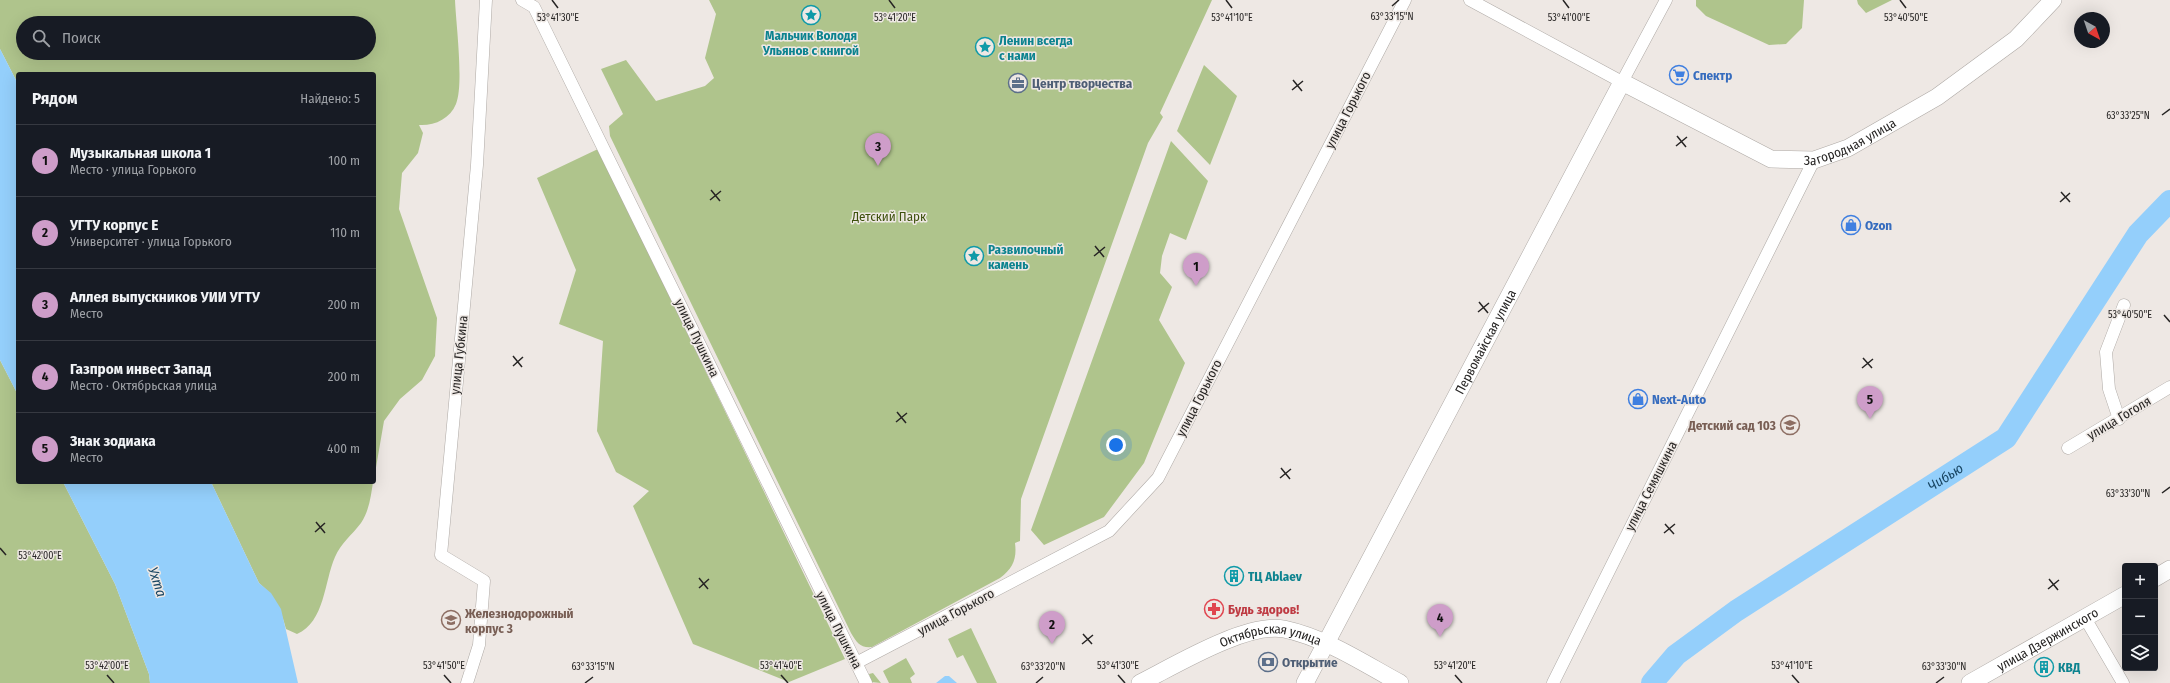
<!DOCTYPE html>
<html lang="ru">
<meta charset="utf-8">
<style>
:root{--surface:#171b24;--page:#242831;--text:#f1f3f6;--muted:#9ea1a6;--line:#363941;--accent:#ce9dc9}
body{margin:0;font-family:"Fira Sans Condensed",sans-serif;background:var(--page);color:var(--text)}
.controls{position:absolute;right:12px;bottom:12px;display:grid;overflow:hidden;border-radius:4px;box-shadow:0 4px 16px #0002}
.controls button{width:36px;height:36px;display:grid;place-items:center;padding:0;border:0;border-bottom:1px solid var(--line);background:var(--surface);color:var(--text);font:20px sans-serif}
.compass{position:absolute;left:2074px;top:12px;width:36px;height:36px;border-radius:50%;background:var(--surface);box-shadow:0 4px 16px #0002;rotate:140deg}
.you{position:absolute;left:1116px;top:445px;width:14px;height:14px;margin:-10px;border:3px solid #fff;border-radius:50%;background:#1a73e8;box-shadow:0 0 0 6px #1a73e833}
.badge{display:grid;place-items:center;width:26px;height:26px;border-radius:50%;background:var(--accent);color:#111;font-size:13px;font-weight:700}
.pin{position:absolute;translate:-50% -33px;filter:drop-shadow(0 1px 2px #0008)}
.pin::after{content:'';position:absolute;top:21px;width:14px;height:12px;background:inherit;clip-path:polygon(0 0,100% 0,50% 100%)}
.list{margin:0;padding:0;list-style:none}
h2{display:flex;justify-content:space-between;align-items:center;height:52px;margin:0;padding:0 16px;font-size:17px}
h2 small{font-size:13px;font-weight:400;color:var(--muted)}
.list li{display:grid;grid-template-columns:26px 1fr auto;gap:12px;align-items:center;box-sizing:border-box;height:72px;padding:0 16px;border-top:1px solid var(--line)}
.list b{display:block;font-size:15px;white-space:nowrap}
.list p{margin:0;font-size:13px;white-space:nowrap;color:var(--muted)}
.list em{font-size:13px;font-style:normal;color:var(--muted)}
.icon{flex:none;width:22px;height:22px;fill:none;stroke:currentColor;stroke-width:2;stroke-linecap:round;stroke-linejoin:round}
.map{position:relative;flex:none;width:2170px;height:683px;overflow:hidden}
.search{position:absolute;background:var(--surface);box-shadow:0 4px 16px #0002;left:16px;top:16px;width:360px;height:44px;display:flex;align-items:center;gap:10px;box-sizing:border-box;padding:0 14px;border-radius:22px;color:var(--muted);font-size:15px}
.panel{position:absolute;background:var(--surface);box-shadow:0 4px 16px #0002;left:16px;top:72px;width:360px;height:412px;border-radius:4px}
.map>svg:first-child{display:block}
</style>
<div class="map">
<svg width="2170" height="683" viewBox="0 0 2170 683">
<rect width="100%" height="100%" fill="#eee8e4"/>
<path fill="#afc48c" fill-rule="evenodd" d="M 0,0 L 455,0 C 456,24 464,84 456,104 C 450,119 434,126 419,125 L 423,133 L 418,153 L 402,173 L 399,209 L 437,318 L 435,356 L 422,380 L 400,399 L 384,421 L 374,479 L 374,74 L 18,74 L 18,84 L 0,49 ZM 23,23 L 369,23 L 369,53 L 23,53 Z
M 709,0 L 1212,0 L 1160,113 L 1163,117 L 1148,143 L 1021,499 L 1020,541 L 1015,543 C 1017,559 1013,568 1000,578 L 872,647 C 860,648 857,643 851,633 L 610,136 L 609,126 L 623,114 L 601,69 L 626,60 L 656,101 L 705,86 L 714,78 L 705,58 L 716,14 Z
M 1696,0 L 1804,0 L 1802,28 L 1786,44 L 1769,45 L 1706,16 L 1696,6 Z
M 1857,0 L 1892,0 L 1866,13 L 1858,4 Z
M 1204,65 L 1237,96 L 1210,165 L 1177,131 Z
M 1171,141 L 1208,181 L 1186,240 L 1170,233 L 1162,256 L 1160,273 L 1172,287 L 1159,320 L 1185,363 L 1144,463 L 1104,517 L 1044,545 L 1031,530 Z
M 598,149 L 845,659 L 789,682 L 693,644 L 633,506 L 649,491 L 616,472 L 597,431 L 603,341 L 559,324 L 576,270 L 537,178 Z
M 0,360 L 18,395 L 18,482 L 63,482 L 115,584 L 149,674 L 150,683 L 0,683 Z
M 211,482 L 373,482 C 371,496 369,511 361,523 C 352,535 341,543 335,557 C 324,582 325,622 297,634 L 286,629 C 281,610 275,596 259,583 Z
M 971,628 L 997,683 L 977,683 L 963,655 L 957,658 L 948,639 Z
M 906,658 L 915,674 L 910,678 L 912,683 L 889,683 L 883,671 Z
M 873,673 L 881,683 L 871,682 L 869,674 Z"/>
<path fill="#94cffb" d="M 0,49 L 18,84 L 18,395 L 0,360 Z
M 63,482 L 211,482 L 259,583 L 271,593 L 281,609 L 298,683 L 150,683 L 149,674 L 115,584 Z
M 945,676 L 949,676 L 957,683 L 936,683 Z"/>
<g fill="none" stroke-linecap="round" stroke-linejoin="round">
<path stroke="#94cffb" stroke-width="22" id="s1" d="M 1652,683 L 1676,655 L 1736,611 L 2006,438 L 2138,234 L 2170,201"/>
<defs>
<path id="street" d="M 522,0 L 534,7 L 866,683
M 1470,0 L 1622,82 L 1666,0
M 2119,419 L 2109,389 L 2106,352 L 2124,305
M 2068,448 L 2170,387
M 2085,618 L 2123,683
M 856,663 L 1109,531 L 1158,478 L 1405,0
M 467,683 L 479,645 L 484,581 L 441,555 L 477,165 L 486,0
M 1553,683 L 1814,160"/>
<g id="secondary">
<path d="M 2155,578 L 2170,569"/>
<path id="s2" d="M 1140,683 C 1174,666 1246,622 1284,629 C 1326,638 1363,663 1400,683"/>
<path id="s3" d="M 1305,683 L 1622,82 L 1771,159 L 1814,160 L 1848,148 L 1937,97 L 2016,39 L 2053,0"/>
<path id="s4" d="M 1970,683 L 2125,595"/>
</g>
</defs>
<use href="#street" stroke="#aea9a5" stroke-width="13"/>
<use href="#secondary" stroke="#aea9a5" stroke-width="18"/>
<use href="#street" stroke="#fff" stroke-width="12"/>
<use href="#secondary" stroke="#fff" stroke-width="17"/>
</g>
<path fill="none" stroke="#272524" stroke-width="1.5" d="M 552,0 L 558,8M 889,0 L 895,8M 1226,0 L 1232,8M 1563,0 L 1569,8M 1900,0 L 1906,8M 1392,6 L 1399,0M 1293,80 L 1302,91M 1292,90 L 1303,81M 2162,115 L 2170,109M 1677,136 L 1686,147M 1676,146 L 1687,137M 711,190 L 720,201M 2061,192 L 2070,202M 710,200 L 721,191M 2060,202 L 2070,193M 1095,246 L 1104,257M 1094,256 L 1105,247M 1479,302 L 1488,313M 1478,312 L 1489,303M 2164,315 L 2170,322M 513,356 L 522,367M 1863,358 L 1872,368M 513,366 L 523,357M 1862,368 L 1873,359M 897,412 L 906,423M 896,422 L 907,413M 1281,468 L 1290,479M 1280,478 L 1291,469M 2162,493 L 2170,487M 316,522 L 325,533M 1665,524 L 1674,534M 315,532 L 325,523M 1664,533 L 1675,524M 0,548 L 6,555M 699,578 L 708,589M 2049,579 L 2058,590M 699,588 L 709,579M 2048,589 L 2059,580M 1083,634 L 1092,644M 1082,644 L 1093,635M 107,675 L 114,683M 444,675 L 451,683M 781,675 L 788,683M 1118,675 L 1125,683M 1455,675 L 1462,683M 1792,675 L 1799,683M 585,683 L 593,677M 1036,683 L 1043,677M 1936,683 L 1944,677"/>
<defs>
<symbol id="sight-ring" viewBox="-11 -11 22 22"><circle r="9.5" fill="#eee8e4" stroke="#0f9aa8" stroke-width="1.5"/><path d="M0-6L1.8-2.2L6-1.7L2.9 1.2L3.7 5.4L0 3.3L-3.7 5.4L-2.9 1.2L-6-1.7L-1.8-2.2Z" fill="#0f9aa8"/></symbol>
<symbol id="supermarket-ring" viewBox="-11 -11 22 22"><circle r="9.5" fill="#eee8e4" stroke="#3f7fe0" stroke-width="1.5"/><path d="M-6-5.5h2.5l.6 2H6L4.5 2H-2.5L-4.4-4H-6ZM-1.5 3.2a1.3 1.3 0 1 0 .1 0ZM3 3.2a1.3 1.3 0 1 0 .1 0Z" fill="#3f7fe0"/></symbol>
<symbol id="office-ring" viewBox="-11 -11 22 22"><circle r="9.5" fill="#eee8e4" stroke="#5c6f8a" stroke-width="1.5"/><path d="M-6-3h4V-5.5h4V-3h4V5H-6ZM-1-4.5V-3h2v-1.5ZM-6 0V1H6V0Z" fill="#5c6f8a"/></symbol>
<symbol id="shop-ring" viewBox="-11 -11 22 22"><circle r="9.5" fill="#eee8e4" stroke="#3f7fe0" stroke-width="1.5"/><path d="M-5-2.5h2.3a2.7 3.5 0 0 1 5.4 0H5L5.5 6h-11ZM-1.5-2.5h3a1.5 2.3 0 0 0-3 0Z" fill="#3f7fe0"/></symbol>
<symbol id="school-ring" viewBox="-11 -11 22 22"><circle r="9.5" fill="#eee8e4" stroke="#8d6e63" stroke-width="1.5"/><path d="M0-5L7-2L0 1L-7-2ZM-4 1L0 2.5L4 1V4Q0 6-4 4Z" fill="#8d6e63"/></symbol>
<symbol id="building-ring" viewBox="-11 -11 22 22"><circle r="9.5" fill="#eee8e4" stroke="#0f9aa8" stroke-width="1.5"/><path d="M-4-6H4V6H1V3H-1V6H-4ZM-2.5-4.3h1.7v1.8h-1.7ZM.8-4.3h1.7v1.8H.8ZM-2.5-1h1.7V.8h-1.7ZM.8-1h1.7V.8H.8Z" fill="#0f9aa8"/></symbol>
<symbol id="pharmacy-ring" viewBox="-11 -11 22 22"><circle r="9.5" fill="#eee8e4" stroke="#e0444e" stroke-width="1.5"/><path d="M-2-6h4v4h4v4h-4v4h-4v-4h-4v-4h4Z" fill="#e0444e"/></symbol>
<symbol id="university-ring" viewBox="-11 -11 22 22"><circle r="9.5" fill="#eee8e4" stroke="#8d6e63" stroke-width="1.5"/><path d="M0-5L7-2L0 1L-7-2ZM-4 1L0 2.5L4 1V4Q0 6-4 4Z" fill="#8d6e63"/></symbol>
<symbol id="bank-ring" viewBox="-11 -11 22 22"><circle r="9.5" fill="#eee8e4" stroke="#5c6f8a" stroke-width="1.5"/><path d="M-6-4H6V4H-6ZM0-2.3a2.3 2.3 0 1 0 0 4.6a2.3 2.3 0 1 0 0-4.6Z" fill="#5c6f8a"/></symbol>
</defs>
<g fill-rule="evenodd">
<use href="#sight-ring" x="800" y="4" width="22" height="22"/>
<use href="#sight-ring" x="974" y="36" width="22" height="22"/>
<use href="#supermarket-ring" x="1668" y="64" width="22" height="22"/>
<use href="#office-ring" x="1007" y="72" width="22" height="22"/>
<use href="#shop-ring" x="1840" y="214" width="22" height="22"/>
<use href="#sight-ring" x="963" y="245" width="22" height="22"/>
<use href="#shop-ring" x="1627" y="388" width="22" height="22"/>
<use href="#school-ring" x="1779" y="414" width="22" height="22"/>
<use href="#building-ring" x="1223" y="565" width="22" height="22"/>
<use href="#pharmacy-ring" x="1203" y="598" width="22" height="22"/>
<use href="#university-ring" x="440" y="609" width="22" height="22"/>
<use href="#bank-ring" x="1257" y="651" width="22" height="22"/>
<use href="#building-ring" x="2033" y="656" width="22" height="22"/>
</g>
<g text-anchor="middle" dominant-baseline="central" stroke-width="3" stroke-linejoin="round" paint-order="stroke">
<g font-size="13" font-weight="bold" fill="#0d838f" stroke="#eee8e4" text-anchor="start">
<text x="811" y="35" text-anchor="middle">Мальчик Володя<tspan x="811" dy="15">Ульянов с книгой</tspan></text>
<text x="999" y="40">Ленин всегда<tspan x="999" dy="15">с нами</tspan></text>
<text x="988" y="249">Развилочный<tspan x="988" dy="15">камень</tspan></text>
<text x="1248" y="576">ТЦ Ablaev</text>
<text x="2058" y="667">КВД</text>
</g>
<g font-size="13" font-weight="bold" fill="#366cbe" stroke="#eee8e4" text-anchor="start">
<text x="1693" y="75">Спектр</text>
<text x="1865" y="225">Ozon</text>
<text x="1652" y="399">Next-Auto</text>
</g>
<g font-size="13" font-weight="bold" fill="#4e5e75" stroke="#eee8e4" text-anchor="start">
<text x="1032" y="83">Центр творчества</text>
<text x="1282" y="662">Открытие</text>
</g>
<g font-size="13" fill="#272524" stroke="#eee8e4">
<text transform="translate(1348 110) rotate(-63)">улица Горького</text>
<text stroke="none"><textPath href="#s3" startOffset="930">Загородная улица</textPath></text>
<text transform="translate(697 338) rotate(64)">улица Пушкина</text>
<text stroke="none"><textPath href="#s3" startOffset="386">Первомайская улица</textPath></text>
<text transform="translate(459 355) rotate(-84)">улица Губкина</text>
<text transform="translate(1199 398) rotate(-63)">улица Горького</text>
<text transform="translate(2119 418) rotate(-31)">улица Гоголя</text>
<text transform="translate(1651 486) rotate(-63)">улица Семяшкина</text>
<text transform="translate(956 612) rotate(-28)">улица Горького</text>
<text transform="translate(839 630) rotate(63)">улица Пушкина</text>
<text stroke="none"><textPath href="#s4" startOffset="89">улица Дзержинского</textPath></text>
<text stroke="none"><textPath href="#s2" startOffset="142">Октябрьская улица</textPath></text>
</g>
<g font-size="13" fill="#3d500c" stroke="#eee8e4">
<text x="889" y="216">Детский Парк</text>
</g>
<g font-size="13" font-weight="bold" fill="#785e54" stroke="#eee8e4" text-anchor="end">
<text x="1776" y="425">Детский сад 103</text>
<text x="465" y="613" text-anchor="start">Железнодорожный<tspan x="465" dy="15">корпус 3</tspan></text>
</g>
<g font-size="13" font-weight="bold" fill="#be3a42" stroke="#eee8e4" text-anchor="start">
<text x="1228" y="609">Будь здоров!</text>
</g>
<g font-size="14" font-style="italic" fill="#194663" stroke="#eee8e4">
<text stroke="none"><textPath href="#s1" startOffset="360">Чибью</textPath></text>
<text transform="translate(157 582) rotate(72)">Ухта</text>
</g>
</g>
<g font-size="10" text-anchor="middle" fill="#272524" stroke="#eee8e4" stroke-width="3" stroke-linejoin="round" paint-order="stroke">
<text x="1392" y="20">63°33'15"N</text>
<text x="1232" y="21">53°41'10"E</text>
<text x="558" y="21">53°41'30"E</text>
<text x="895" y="21">53°41'20"E</text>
<text x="1569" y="21">53°41'00"E</text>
<text x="1906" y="21">53°40'50"E</text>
<text x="2128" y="119">63°33'25"N</text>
<text x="2130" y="318">53°40'50"E</text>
<text x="2128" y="497">63°33'30"N</text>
<text x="40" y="559">53°42'00"E</text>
<text x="107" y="669">53°42'00"E</text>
<text x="444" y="669">53°41'50"E</text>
<text x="781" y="669">53°41'40"E</text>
<text x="1118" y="669">53°41'30"E</text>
<text x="1455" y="669">53°41'20"E</text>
<text x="1792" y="669">53°41'10"E</text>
<text x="593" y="670">63°33'15"N</text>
<text x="1043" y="670">63°33'20"N</text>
<text x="1944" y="670">63°33'30"N</text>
</g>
</svg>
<div class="controls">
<button>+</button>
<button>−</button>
<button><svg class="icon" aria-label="layers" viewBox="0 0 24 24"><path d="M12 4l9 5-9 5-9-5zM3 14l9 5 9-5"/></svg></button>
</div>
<svg class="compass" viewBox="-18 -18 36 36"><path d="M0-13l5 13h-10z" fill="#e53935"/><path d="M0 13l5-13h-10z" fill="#9ea1a6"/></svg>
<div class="you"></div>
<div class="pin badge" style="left:1196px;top:286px">1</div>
<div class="pin badge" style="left:1052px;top:644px">2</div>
<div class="pin badge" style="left:878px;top:166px">3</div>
<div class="pin badge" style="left:1440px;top:637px">4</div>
<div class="pin badge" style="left:1870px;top:419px">5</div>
<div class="search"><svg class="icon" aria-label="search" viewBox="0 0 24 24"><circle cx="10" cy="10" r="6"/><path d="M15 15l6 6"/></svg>Поиск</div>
<section class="panel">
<h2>Рядом<small>Найдено: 5</small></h2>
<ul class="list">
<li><span class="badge">1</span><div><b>Музыкальная школа 1</b><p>Место · улица Горького</p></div><em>100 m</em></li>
<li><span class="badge">2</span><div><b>УГТУ корпус Е</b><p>Университет · улица Горького</p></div><em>110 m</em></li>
<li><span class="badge">3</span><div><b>Аллея выпускников УИИ УГТУ</b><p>Место</p></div><em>200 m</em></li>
<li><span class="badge">4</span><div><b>Газпром инвест Запад</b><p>Место · Октябрьская улица</p></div><em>200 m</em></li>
<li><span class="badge">5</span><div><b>Знак зодиака</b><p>Место</p></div><em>400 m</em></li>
</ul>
</section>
</div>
